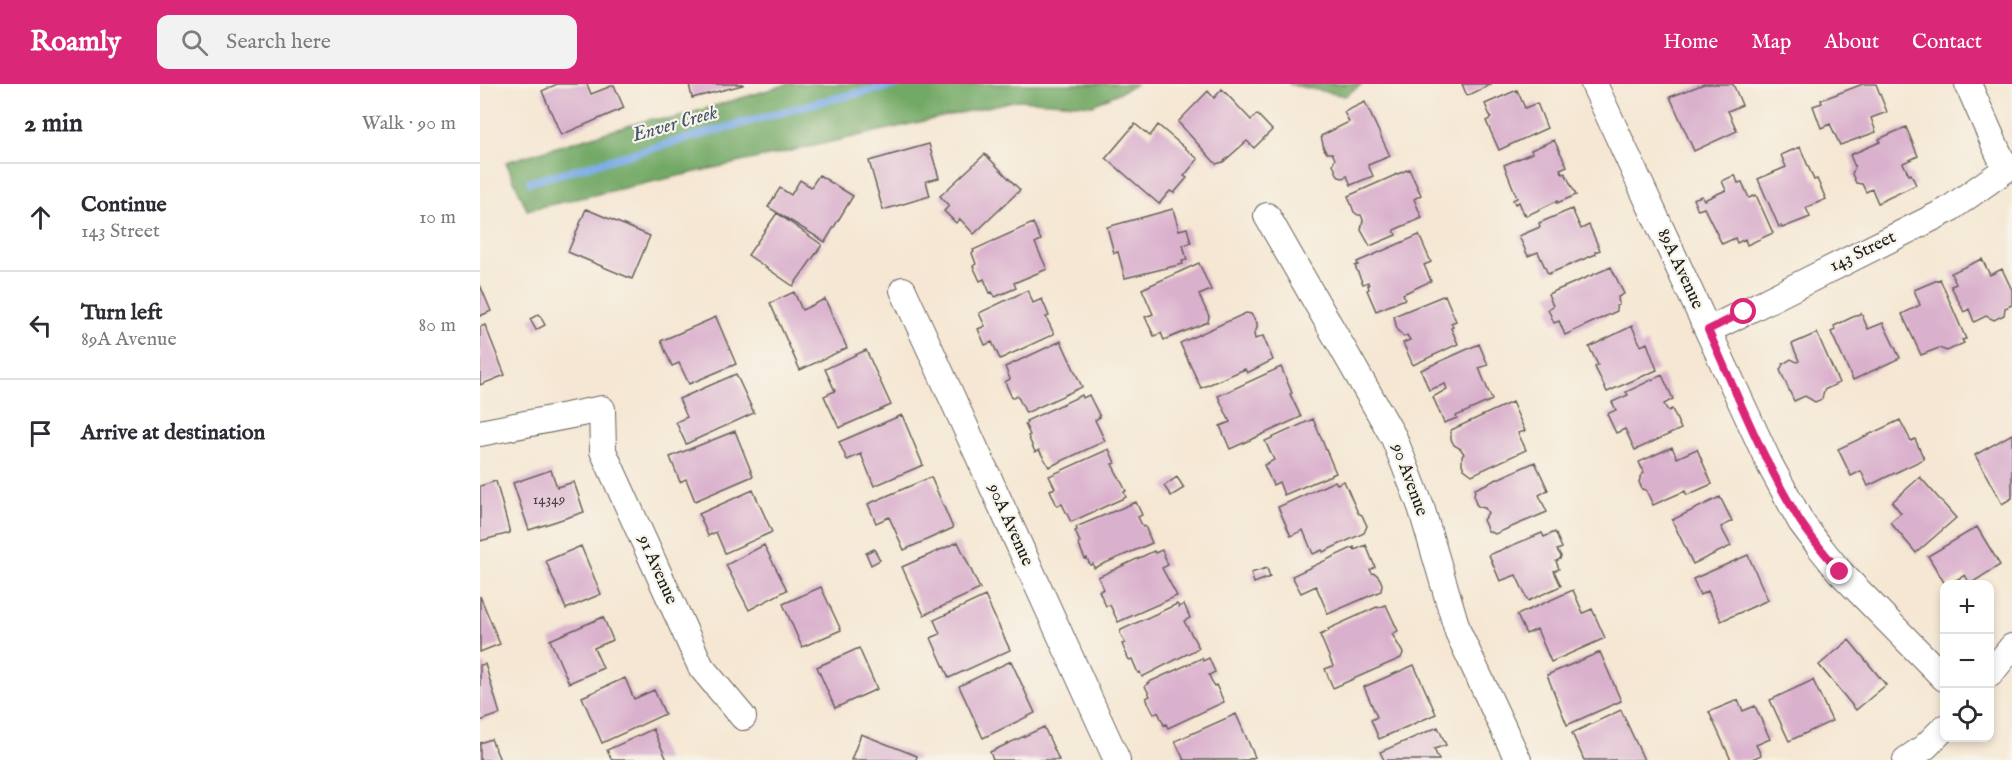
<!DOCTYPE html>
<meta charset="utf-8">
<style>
:root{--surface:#fff;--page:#f2f2f3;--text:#2b2b33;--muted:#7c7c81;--line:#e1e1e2;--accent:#db2777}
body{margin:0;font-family:"IM FELL English",serif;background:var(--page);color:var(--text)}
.controls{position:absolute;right:18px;bottom:18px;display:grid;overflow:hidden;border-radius:12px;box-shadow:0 3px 9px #0003}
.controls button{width:54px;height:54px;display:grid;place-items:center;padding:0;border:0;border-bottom:2px solid var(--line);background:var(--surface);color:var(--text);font:30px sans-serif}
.stop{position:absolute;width:18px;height:18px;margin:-14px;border:4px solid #db2777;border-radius:50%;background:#fff}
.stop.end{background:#db2777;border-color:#fff;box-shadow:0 2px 6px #0008}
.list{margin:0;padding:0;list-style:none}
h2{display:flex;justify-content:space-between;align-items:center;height:78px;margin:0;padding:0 24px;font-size:26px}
h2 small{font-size:20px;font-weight:400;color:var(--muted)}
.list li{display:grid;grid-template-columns:39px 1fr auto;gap:18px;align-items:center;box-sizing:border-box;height:108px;padding:0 24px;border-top:2px solid var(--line)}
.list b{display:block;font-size:22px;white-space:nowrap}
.list p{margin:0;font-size:20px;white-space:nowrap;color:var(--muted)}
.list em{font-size:20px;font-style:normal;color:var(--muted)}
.icon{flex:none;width:33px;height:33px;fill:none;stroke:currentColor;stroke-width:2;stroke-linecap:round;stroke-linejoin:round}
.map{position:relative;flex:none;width:1532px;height:676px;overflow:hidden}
header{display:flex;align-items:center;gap:36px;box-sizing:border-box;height:84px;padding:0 30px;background:var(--accent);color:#fff}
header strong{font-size:28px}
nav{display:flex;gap:33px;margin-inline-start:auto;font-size:21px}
.search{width:420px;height:54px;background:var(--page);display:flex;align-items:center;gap:15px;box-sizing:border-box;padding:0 21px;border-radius:12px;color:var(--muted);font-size:22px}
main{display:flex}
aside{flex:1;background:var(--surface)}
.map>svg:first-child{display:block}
</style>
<header>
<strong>Roamly</strong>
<div class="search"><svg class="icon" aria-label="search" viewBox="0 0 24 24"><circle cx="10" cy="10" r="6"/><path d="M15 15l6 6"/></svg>Search here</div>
<nav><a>Home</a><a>Map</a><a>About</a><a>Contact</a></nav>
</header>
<main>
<aside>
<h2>2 min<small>Walk · 90 m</small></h2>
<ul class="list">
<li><svg class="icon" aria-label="ahead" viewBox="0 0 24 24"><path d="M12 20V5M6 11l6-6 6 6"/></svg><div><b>Continue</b><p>143 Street</p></div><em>10 m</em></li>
<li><svg class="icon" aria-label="left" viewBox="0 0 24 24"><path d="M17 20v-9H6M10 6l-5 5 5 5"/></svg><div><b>Turn left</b><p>89A Avenue</p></div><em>80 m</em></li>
<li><svg class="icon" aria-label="arrive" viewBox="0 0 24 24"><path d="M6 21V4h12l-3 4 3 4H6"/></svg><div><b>Arrive at destination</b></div></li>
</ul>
</aside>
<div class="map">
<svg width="1532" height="676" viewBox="0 0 1532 676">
<rect width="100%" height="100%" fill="#f7f3e8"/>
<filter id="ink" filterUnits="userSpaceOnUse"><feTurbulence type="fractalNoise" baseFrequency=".0167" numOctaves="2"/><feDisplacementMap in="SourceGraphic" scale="12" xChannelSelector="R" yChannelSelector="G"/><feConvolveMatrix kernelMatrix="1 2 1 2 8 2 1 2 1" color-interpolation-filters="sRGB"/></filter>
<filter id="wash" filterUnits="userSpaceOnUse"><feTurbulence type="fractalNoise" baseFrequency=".008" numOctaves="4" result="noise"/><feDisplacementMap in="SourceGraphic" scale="24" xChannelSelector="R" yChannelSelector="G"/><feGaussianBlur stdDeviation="1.35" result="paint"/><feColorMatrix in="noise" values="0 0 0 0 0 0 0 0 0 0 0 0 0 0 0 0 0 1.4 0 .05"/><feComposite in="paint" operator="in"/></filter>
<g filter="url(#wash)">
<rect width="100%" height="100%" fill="#f5e7d3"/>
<path fill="#73a966" stroke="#486241" stroke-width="1.5" d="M 308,0 L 657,0 L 613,21 L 538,16 L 47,126 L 26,78 L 171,35 L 191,35 Z
M 808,0 L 882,0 L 865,12 Z"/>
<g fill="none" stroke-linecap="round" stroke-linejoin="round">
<path stroke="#7cabe6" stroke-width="8" d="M 50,98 L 339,18 L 420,0"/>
</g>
<g id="blocks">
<path fill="#dab1cd" d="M 77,0 L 107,0 L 111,10 L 134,1 L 144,24 L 81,51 L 62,7 Z
M 209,0 L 263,0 L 263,1 L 212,14 Z
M 982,0 L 1012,0 L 987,12 Z
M 1224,0 L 1253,0 L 1262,21 L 1248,27 L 1257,47 L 1214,67 L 1190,13 Z
M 1383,0 L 1396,0 L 1407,28 L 1391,34 L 1396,48 L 1360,61 L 1350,40 L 1341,44 L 1333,22 L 1342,19 L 1341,16 Z
M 742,5 L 771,36 L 777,30 L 792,46 L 774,64 L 767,57 L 743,78 L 736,80 L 698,38 L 728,7 L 734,14 Z
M 1037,6 L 1045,24 L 1057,19 L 1067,44 L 1019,66 L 1006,37 L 1011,34 L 1005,20 Z
M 885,18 L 910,72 L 888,81 L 893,92 L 871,101 L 867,92 L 863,94 L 859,93 L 856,88 L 853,80 L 855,75 L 852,69 L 847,69 L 844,65 L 841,52 L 869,38 L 864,28 Z
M 655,40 L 670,52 L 678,41 L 718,75 L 704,92 L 707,94 L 694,109 L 690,107 L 679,120 L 626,74 Z
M 1426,43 L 1438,72 L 1423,79 L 1429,91 L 1431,90 L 1436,101 L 1398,119 L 1392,105 L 1386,108 L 1382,100 L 1376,99 L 1372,90 L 1375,83 L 1370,71 L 1400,58 L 1399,55 Z
M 1074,56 L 1087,82 L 1080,85 L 1083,90 L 1085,89 L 1096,111 L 1077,119 L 1077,117 L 1046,132 L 1045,129 L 1044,130 L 1039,118 L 1035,120 L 1033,116 L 1037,114 L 1024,81 L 1052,69 L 1051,66 Z
M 449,60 L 459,94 L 446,97 L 450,112 L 403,126 L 389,77 Z
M 1320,63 L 1334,96 L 1337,95 L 1346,115 L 1326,124 L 1330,133 L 1302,144 L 1301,142 L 1299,143 L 1278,95 L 1306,83 L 1301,71 Z
M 505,70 L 540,106 L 494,150 L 480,135 L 476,139 L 464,127 L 469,122 L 460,112 Z
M 929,85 L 941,111 L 934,115 L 942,134 L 914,146 L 916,151 L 890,162 L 881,146 L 883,136 L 881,131 L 878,131 L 874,128 L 868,112 Z
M 339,91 L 373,112 L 345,158 L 288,123 L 300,104 L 311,111 L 320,96 L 331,103 Z
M 1255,91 L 1258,99 L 1262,98 L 1269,114 L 1276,111 L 1293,149 L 1267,161 L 1265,155 L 1257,159 L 1255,154 L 1242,160 L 1224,124 L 1218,126 L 1213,115 L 1222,112 L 1224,116 L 1246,106 L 1242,97 Z
M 106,125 L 170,152 L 152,195 L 88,168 Z
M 693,125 L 699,146 L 707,144 L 711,159 L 703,161 L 707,176 L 702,177 L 703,180 L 645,194 L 638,168 L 634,169 L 627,143 Z
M 1092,125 L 1101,145 L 1109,141 L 1120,166 L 1115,168 L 1116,170 L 1068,190 L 1058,168 L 1048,172 L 1039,152 L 1060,143 L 1059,139 Z
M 297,129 L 342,161 L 313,202 L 268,171 Z
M 553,139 L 561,156 L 555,159 L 567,185 L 534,199 L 536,204 L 515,213 L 512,208 L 510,209 L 504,195 L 500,197 L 493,182 L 496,180 L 492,169 L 494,168 L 493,166 Z
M 939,151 L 951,178 L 944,181 L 951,197 L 923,210 L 925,215 L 896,227 L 887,206 L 889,205 L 888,201 L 889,201 L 888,198 L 883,200 L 875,182 L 878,181 L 877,178 Z
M 1502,175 L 1510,191 L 1522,185 L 1532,206 L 1532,221 L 1525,224 L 1524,231 L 1514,236 L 1506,232 L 1494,238 L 1489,225 L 1484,228 L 1471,202 L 1476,200 L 1471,189 Z
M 719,179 L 731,206 L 719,211 L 729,232 L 728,238 L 684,256 L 681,249 L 674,252 L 665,233 L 673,230 L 662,205 Z
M 1131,183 L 1144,210 L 1138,213 L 1139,221 L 1136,222 L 1137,227 L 1085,251 L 1079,237 L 1074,239 L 1068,225 L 1073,222 L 1068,210 Z
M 1460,195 L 1486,255 L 1482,256 L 1484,259 L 1467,267 L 1459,264 L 1441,271 L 1422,230 L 1440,221 L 1434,206 Z
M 0,201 L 11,227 L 0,232 Z
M 548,206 L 553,219 L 562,215 L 569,232 L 566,233 L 574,250 L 520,275 L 512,258 L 505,261 L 498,245 L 505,242 L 499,229 Z
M 314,208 L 322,226 L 345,215 L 367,264 L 320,286 L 290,219 Z
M 965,211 L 976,237 L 971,239 L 973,243 L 971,244 L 978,260 L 933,281 L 923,259 L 930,256 L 927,251 L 924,253 L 917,246 L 914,232 Z
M 766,229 L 771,230 L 777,239 L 777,244 L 774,250 L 775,255 L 783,252 L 793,276 L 767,289 L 765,285 L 721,304 L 700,259 Z
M 1381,229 L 1388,245 L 1403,239 L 1420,274 L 1373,296 L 1351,248 L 1355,246 L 1354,242 Z
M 59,230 L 65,241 L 56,246 L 50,235 Z
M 236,233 L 256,280 L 209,300 L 199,279 L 192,282 L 181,257 Z
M 5,241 L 25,291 L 0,301 L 0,243 Z
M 1152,242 L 1161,262 L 1167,259 L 1177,286 L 1127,308 L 1115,283 L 1118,281 L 1109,263 Z
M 1337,249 L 1359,299 L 1344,306 L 1342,315 L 1335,318 L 1325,312 L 1314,317 L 1300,286 L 1303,280 L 1311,275 L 1317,278 L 1319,277 L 1312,260 Z
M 581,257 L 602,303 L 546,329 L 537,311 L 532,314 L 525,298 L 530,295 L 525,283 Z
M 999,260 L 1008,281 L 999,284 L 1012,316 L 976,332 L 977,334 L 964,339 L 953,313 L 967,305 L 965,300 L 949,306 L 941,286 Z
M 386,266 L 411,321 L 359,344 L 344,312 L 355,307 L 345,285 Z
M 801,283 L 812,309 L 810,310 L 821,333 L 750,365 L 740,342 L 750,338 L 738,312 Z
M 256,290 L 274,329 L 206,360 L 196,338 L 207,333 L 199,315 Z
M 1182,291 L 1193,315 L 1184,320 L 1188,327 L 1192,325 L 1201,345 L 1155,366 L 1145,345 L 1136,349 L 1127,330 L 1136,326 L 1132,318 L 1148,311 L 1146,308 Z
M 602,311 L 603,314 L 609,311 L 620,333 L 615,336 L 625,357 L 569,383 L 559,366 L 555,368 L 548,352 L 550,351 L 545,340 L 547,339 L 546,337 Z
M 1032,318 L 1045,347 L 1038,349 L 1046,366 L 992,391 L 984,385 L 982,380 L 982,372 L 984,370 L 981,365 L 974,361 L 971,355 L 971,346 Z
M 422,331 L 443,381 L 394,402 L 381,370 L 367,376 L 359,358 Z
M 833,335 L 856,389 L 804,411 L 799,398 L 793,401 L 784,381 L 794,376 L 785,357 Z
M 1420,336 L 1431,357 L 1435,355 L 1444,375 L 1388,402 L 1381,387 L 1371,392 L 1358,365 Z
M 255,347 L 273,392 L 215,417 L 206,395 L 200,398 L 190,373 Z
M 1532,350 L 1532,414 L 1522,420 L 1495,371 Z
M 1192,363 L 1197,374 L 1217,365 L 1232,400 L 1207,411 L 1205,407 L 1173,421 L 1166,406 L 1162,405 L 1159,398 L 1161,391 L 1164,389 L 1159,378 Z
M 629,365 L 635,379 L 632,380 L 646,407 L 644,408 L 646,413 L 591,438 L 582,420 L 577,422 L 570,406 L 575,404 L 569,392 Z
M 1055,378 L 1068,406 L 1059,411 L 1067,428 L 1015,450 L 1008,447 L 1003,436 L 1008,429 L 1005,424 L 999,423 L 996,420 L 994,413 L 995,405 Z
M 71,386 L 77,403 L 94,398 L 104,428 L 49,446 L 33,399 Z
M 451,393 L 473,444 L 424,466 L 409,433 L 396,439 L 388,420 Z
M 697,393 L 704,404 L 691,412 L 684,402 Z
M 1440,393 L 1476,434 L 1436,469 L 1410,438 L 1421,429 L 1412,418 Z
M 16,397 L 30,449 L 0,457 L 0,402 Z
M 855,397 L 857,400 L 864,397 L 878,429 L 882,431 L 887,442 L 884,449 L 843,468 L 842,466 L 833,470 L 823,446 L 811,452 L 798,423 Z
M 273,406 L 292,448 L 245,469 L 236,448 L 228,452 L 219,430 Z
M 1240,413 L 1252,437 L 1241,443 L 1251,462 L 1213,480 L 1192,436 Z
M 656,418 L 662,431 L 658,433 L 663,443 L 665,442 L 672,459 L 614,484 L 613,480 L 610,481 L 607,474 L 605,475 L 598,459 L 600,458 L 595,447 L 597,446 L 596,443 Z
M 1497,443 L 1520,481 L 1490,500 L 1485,491 L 1469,500 L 1465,500 L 1448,472 Z
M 1075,448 L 1082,464 L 1077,466 L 1081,472 L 1080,475 L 1076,477 L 1079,485 L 1074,487 L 1081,502 L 1048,517 L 1036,491 L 1020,497 L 1009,471 L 1062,449 L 1064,453 Z
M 478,458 L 500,505 L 444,531 L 422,483 Z
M 284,461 L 307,506 L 269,526 L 246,481 Z
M 886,461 L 895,483 L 890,486 L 892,489 L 896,490 L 900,495 L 902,500 L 901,507 L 848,530 L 836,502 L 821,509 L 812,492 L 874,463 L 875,466 Z
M 101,462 L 121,510 L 86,525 L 66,477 Z
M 394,465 L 400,476 L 391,481 L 386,469 Z
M 682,466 L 688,481 L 682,484 L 697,512 L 638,538 L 630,521 L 626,522 L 619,507 L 624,505 L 618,493 L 674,467 L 675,469 Z
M 1268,471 L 1288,516 L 1241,537 L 1228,507 L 1220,511 L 1213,495 Z
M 787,484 L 790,493 L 774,499 L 771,489 Z
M 341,503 L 361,546 L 322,563 L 303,520 Z
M 1093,506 L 1103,529 L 1112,525 L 1125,554 L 1071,578 L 1057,545 L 1046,550 L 1037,531 Z
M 0,512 L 20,560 L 0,568 Z
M 505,512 L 530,566 L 469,594 L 451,554 L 460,550 L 454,536 Z
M 697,520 L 699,523 L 704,520 L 710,534 L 704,537 L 719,564 L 662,593 L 660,588 L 658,589 L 652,575 L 649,576 L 642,560 L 645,559 L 640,549 L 641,546 Z
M 906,521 L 918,547 L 912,550 L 923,569 L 921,574 L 853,604 L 845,585 L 853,582 L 840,551 L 849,547 L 848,545 L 897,523 L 898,524 Z
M 123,533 L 133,556 L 114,564 L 123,584 L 89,599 L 70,556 Z
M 1369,556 L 1406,601 L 1376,626 L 1339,581 Z
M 379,564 L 397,605 L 355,624 L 337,583 Z
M 1120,568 L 1141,617 L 1087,641 L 1067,591 Z
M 722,574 L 723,577 L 729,574 L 735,588 L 729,591 L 734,602 L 736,601 L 744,618 L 688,644 L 686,640 L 684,641 L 678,628 L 674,630 L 666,614 L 670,612 L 665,602 L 668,600 L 667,599 Z
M 531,577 L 555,629 L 503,654 L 479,602 Z
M 5,580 L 20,630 L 0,637 L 0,581 Z
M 934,581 L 956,630 L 899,655 L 891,636 L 897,633 L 884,603 Z
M 145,594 L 154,615 L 174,606 L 185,630 L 122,659 L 102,613 Z
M 1333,596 L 1352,637 L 1309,657 L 1290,616 Z
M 1258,616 L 1263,627 L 1275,622 L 1290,655 L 1276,661 L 1281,671 L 1270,676 L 1251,676 L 1229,628 Z
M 1141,626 L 1164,676 L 1104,676 L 1092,649 Z
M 756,630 L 775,673 L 767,676 L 704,676 L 695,657 Z
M 564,643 L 579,676 L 513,676 L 510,668 Z
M 958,643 L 966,661 L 954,665 L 959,676 L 904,676 L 900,668 Z
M 173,645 L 187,676 L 132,676 L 127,666 Z
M 381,650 L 437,672 L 436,676 L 371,676 Z
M 11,655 L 20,676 L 0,676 L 0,659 Z"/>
</g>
</g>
<g filter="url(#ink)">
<use href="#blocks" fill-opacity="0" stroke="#68635c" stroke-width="1.5"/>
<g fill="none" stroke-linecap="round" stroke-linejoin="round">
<defs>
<path id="minor" d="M 1114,0 L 1290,381 L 1321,438 L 1339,462 L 1360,488 L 1464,594
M 1488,0 L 1525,84
M 787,132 L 914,354 L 941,423 L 978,548 L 1038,676
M 423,206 L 637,676
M 1229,246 L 1468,126 L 1532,81
M 0,349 L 122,325 L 123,367 L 221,583 L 263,633
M 1510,590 L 1532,563
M 1426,676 L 1445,663 L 1464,644"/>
</defs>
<use href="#minor" stroke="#68635c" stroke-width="28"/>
<use href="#minor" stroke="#fff" stroke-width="26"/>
</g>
</g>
<g fill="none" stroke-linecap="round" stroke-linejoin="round" filter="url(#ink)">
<path stroke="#db2777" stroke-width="8" d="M 1264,228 L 1228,246 C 1257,310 1283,377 1320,437 C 1332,455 1346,471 1360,488"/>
</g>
<g text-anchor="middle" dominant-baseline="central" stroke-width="4.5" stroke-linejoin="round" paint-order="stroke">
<g font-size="15" fill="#4c4148">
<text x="69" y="415">14349</text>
</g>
<g font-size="18" fill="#1c1c1c" stroke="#f7f3e8">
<text transform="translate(1383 168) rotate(-26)">143 Street</text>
<text transform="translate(1200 185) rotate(65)">89A Avenue</text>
<text transform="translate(929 396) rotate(70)">90 Avenue</text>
<text transform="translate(530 441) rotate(66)">90A Avenue</text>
<text transform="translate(177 486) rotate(66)">91 Avenue</text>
</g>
<g font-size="20" font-style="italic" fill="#42556d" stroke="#f7f3e8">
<text transform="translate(195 40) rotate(-16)">Enver Creek</text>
</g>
</g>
</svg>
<div class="controls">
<button>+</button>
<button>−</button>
<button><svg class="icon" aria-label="locate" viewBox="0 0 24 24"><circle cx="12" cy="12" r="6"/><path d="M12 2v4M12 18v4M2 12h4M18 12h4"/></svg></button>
</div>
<div class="stop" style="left:1264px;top:228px"></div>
<div class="stop end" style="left:1360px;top:488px"></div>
</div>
</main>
